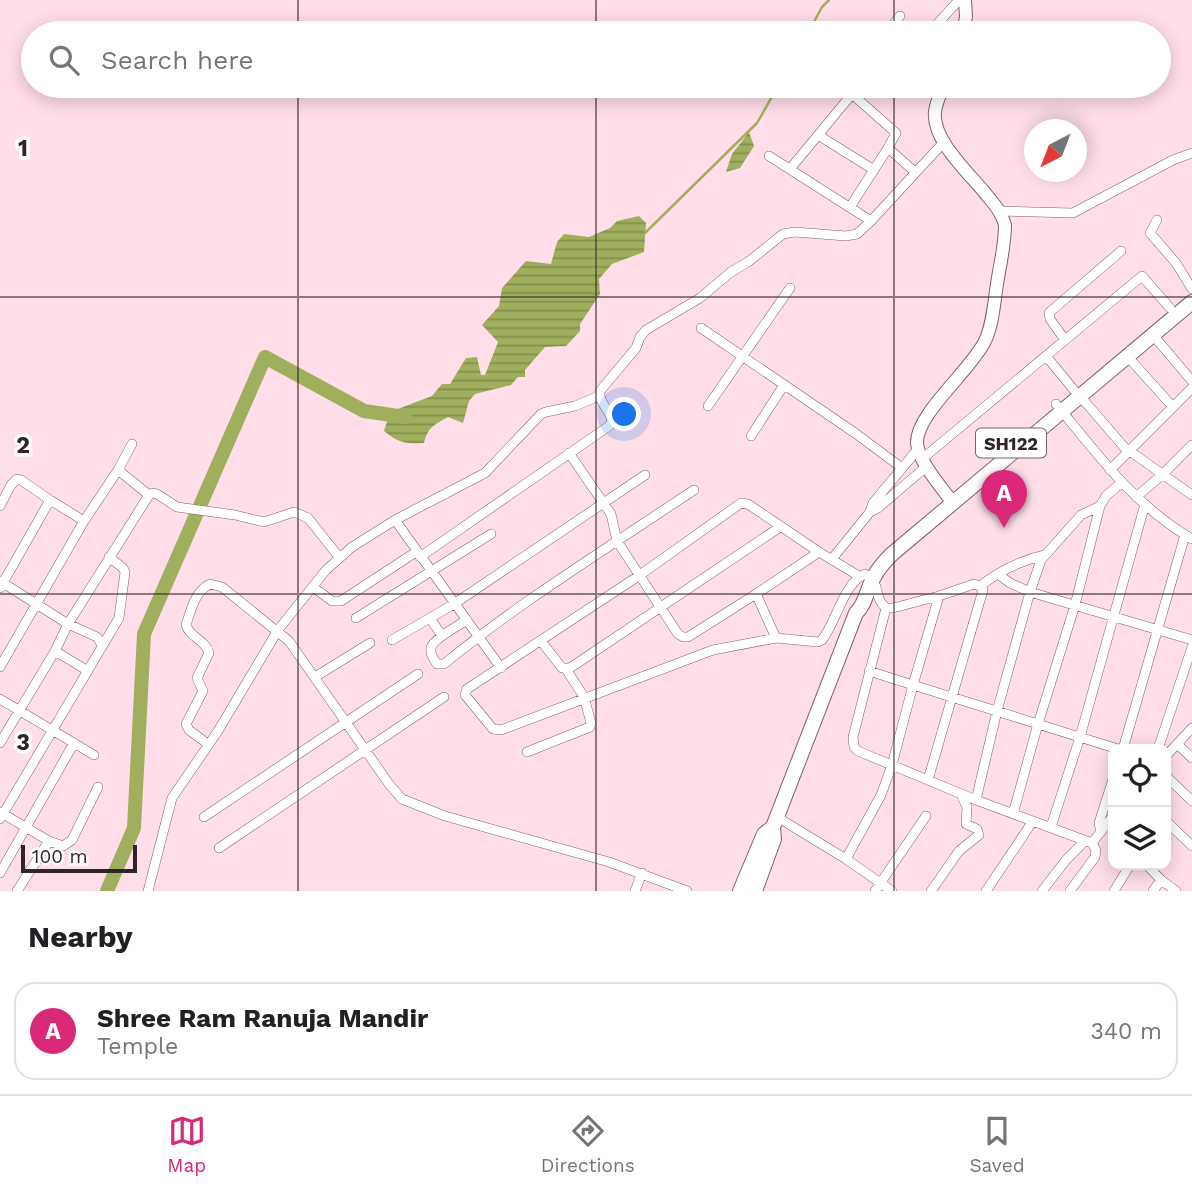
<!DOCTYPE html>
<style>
:root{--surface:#fff;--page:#f6f6f6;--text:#202124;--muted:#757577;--line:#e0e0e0;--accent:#db2777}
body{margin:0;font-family:"Work Sans",sans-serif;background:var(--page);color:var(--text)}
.controls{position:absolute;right:21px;bottom:21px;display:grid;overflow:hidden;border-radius:14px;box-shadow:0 4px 18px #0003}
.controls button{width:63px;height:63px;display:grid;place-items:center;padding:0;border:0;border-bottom:2px solid var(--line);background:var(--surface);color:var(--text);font:35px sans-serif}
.compass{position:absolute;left:1024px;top:119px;width:63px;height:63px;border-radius:50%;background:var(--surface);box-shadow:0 4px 18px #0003;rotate:222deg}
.scale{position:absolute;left:21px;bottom:18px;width:116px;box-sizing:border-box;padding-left:7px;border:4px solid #302428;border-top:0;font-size:19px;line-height:24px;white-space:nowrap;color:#302428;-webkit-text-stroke:5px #fff;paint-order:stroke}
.you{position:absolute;left:625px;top:415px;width:24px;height:24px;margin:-18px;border:5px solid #fff;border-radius:50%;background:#1a73e8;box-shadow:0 0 0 10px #1a73e833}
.badge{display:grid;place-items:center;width:46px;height:46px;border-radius:50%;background:var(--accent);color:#fff;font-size:23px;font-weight:700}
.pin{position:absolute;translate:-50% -58px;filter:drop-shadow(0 2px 4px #0008)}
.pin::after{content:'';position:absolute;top:37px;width:24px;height:21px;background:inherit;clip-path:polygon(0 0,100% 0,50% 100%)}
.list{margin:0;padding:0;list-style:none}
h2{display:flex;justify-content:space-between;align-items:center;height:91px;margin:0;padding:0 28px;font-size:30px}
h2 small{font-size:23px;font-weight:400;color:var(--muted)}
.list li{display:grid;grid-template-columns:46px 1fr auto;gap:21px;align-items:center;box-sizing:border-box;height:98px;margin:0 14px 14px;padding:0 14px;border:2px solid var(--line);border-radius:21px}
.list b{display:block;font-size:26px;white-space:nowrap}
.list p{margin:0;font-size:23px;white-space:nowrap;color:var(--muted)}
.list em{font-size:23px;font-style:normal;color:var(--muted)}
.icon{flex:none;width:38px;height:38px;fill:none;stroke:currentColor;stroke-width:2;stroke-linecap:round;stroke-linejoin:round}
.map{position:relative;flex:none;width:1192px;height:891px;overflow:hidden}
.search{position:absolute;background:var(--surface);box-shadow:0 4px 18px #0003;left:21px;right:21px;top:21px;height:77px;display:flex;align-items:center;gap:18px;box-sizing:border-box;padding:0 24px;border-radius:38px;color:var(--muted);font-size:26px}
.sheet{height:203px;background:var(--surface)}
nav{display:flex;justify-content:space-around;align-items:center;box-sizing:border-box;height:98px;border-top:2px solid var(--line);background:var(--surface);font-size:19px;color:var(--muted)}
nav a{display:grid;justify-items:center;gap:4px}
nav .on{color:var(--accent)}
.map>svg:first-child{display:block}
</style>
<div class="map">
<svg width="1192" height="891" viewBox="0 0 1192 891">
<defs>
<pattern id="water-rules" width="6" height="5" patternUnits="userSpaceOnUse" patternTransform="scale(1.75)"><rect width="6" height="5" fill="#a0af5e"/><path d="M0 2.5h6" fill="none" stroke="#838e4e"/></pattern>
</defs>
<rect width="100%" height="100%" fill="#ffdee9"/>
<path fill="url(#water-rules)" d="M 749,132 L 754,146 L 740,168 L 726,172 L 732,154 Z
M 639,216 L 646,223 L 644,252 L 612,264 L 599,279 L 600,294 L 580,324 L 580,331 L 566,346 L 545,347 L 525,370 L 525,377 L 518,377 L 511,385 L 475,394 L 469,401 L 463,423 L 448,417 C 434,425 428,427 424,443 C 406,444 398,443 384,431 L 390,412 L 432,396 L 442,384 L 450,384 L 466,358 L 477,357 L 481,375 L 485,375 L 498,342 L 482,325 L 499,306 L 502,288 L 526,261 L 551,264 L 557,242 L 564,234 L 589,237 L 610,228 L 617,221 Z"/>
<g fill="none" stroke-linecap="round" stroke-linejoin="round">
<path stroke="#a0af5e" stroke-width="2.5" d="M 808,33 L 822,7 L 829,0
M 645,233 L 757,123 L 778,86"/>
<path stroke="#a0af5e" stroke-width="14" d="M 107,891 L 134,828 L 144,634 L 265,357 L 364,411 L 405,417"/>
<defs>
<path id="street" d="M 887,33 L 900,16
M 929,33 L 959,0
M 843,86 L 896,133 L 888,148 L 850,207
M 926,86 L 940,95
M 818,135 L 874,170
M 888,148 L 915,172
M 769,156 L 871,221
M 790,169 L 852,94
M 999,211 L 1073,213 L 1173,160 L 1192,153
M 1157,220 L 1150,233 L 1176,263 L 1192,289
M 701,328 L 855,433 L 902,468
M 1153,335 L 1192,381
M 1065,340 L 1050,319 L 1049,313 L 1051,311 L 1121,251
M 1046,356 L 1074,390
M 1127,356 L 1173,407
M 1080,396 L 1124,447 L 1192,495
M 1056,404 C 1098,455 1134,505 1192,539
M 708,406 L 790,288
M 751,436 L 784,385
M 569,453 L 611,514 L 617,541 L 694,490
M 922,459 L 1142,276 L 1170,308
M 118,470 L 149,495
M 1110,470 L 1192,388
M 1136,497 L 1162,475 L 1192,445
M 0,506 L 11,485 L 17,479 L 21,480 L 50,500
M 870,512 L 878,508 L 927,466
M 395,520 L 501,668
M 420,557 L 609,426 L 612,422 C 611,410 598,403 600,391 L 636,348 L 640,337 L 646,330 L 700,298 L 731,272 L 748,262 L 783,234 L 795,232 L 846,236 L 857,234 L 871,221 L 943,143
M 832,559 L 870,512 L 873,503 L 918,449
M 998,574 L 1010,583 L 1030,592 L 1192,640
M 859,576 L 819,552 L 748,504 L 741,503 L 640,575 L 467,689 L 465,695 L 493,729 L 501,730 L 713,650 L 776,638 L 818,642 L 822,640 C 836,623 844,582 865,574 C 883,585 872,596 886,608 L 893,608 L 939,596 L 913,685 L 869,671
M 0,581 L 68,624 L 97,637 L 102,645
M 980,586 C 998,572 1022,560 1045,555
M 313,587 L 332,601 L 341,601 L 416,552
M 0,588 L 50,500 L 84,521
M 756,594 L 819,552
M 886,608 L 853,737 L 854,747 L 858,751 L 976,800 L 1092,843
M 356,618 L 491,534
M 430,618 L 442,636
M 467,620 C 459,625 432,640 431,648 C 430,653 434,660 437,664 L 444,664 C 499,619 558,580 617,541 L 678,634 L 683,637 L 688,637 L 756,594 L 776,638
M 392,640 L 454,604 L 645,475
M 541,641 L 562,668 L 570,668 L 780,527
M 55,651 L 88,671
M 0,667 L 84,521 L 118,470 L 132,444
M 315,677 L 370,643
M 0,699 L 94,755
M 0,743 L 55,651 L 68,624 L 149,495 L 153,493 L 157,494 L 177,507 L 235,515 L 264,522 L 294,512 L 308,518 L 339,557
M 208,744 L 189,730 L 186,724 L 203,691 L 197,678 L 209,653 C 206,640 190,638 186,625 C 191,610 195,591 210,584 L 222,587 L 289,641 L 389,784 L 402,799 L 445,816 L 609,862 L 687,891
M 1177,744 L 1192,758
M 1123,749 L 1185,535
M 1158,749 L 1192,647
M 527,752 L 590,727 L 591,723 L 584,697 L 566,669
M 1166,756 L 1192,728
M 1166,776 L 1192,801
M 928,780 L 983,590 L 980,586 L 974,584 L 939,596
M 976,800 L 997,711 L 1030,592 L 1041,560 L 1081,515 L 1100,506 L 1106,496 L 1121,483
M 0,812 L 49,841 L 63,846 L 72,840 L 98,787
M 1013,814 L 1038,724 L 1075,605 L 1100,506
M 204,817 L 418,674
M 777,817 L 846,859 L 892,891
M 0,819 L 119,618 L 125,572 L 123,568 L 109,557
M 1166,821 L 1192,846
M 1051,827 L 1080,737 L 1145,504
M 1101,832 L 1099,823 L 1113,779
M 1092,843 L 1113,816
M 219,848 L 444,697
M 846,859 L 881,795 L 892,765 L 913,685 L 1118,749
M 1147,865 L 1161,880 L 1176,891
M 0,873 L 74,743
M 17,891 L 49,841
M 148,891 L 172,798 L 218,731 L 278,630 L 326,570 L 352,547 L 395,520 L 485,473 L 541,414 L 546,412 L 575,406 L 599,396
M 635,891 L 642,873
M 875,891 L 926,816
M 931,891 L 959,851 L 979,835 L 977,829 L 966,824 L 967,807 L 961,794
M 986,891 L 1033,821
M 1042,891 L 1066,860 L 1085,841
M 1070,891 L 1095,857 L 1096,850 L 1092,843
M 1114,891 L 1130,865
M 1153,891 L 1161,880"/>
<path id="secondary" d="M 963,33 L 966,17 L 965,0
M 944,86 C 940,94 936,103 935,112 C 932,140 968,172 985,193 C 993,203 1002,212 1005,225 C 1005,245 1000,264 997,284 C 994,303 993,324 985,341 C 971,370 916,414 917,443 C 918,461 942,488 953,503"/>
<path id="primary" d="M 740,891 L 764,834 L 773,827
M 755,891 L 774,839 L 773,827 L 856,613 C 866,604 867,588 874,577 C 878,568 885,561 892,554 L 1192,302"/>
</defs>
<use href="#street" stroke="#7f626c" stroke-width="10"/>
<use href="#secondary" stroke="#7f626c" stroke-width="14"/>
<use href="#primary" stroke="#7f626c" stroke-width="16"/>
<use href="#street" stroke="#fff" stroke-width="9"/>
<use href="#secondary" stroke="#fff" stroke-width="12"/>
<use href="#primary" stroke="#fff" stroke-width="14"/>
</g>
<path fill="none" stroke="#302428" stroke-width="2" stroke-opacity="0.55" d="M 298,0 L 298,33M 596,0 L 596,33M 894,0 L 894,33M 298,86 L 298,891M 596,86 L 596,891M 894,86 L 894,891M 0,297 L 1192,297M 0,594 L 1192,594"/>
<g text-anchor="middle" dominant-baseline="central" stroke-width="7" stroke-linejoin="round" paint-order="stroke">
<rect fill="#fff" stroke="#6e6668" stroke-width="2" x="976" y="428.5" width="70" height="29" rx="5"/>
<g font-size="18" font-weight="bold" fill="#302428">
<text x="1011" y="443">SH122</text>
</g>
</g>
<g font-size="23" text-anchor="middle" font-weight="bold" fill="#302428" stroke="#fff" stroke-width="7" stroke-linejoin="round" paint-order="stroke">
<text x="23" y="156">1</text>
<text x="23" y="453">2</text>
<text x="23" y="750">3</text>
</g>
</svg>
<div class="controls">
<button><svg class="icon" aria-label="locate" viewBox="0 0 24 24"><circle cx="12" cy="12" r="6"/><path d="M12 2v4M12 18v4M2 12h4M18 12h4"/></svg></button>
<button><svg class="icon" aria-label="layers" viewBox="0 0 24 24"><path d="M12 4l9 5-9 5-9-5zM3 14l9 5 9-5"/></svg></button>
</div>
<svg class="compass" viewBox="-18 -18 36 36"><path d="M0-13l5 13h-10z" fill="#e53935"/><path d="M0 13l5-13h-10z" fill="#757577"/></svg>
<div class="scale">100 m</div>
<div class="you"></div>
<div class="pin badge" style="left:1004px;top:528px">A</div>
<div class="search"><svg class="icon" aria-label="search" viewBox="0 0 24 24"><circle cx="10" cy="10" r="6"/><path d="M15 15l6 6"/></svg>Search here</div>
</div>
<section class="sheet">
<h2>Nearby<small></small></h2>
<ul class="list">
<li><span class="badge">A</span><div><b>Shree Ram Ranuja Mandir</b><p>Temple</p></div><em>340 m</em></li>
</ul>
</section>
<nav>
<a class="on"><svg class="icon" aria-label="map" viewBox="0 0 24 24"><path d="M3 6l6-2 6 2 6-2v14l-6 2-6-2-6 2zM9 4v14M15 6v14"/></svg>Map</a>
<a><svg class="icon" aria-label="directions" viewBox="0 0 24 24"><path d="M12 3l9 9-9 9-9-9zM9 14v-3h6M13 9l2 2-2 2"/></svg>Directions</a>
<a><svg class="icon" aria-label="saved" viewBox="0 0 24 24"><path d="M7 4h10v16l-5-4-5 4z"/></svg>Saved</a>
</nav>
